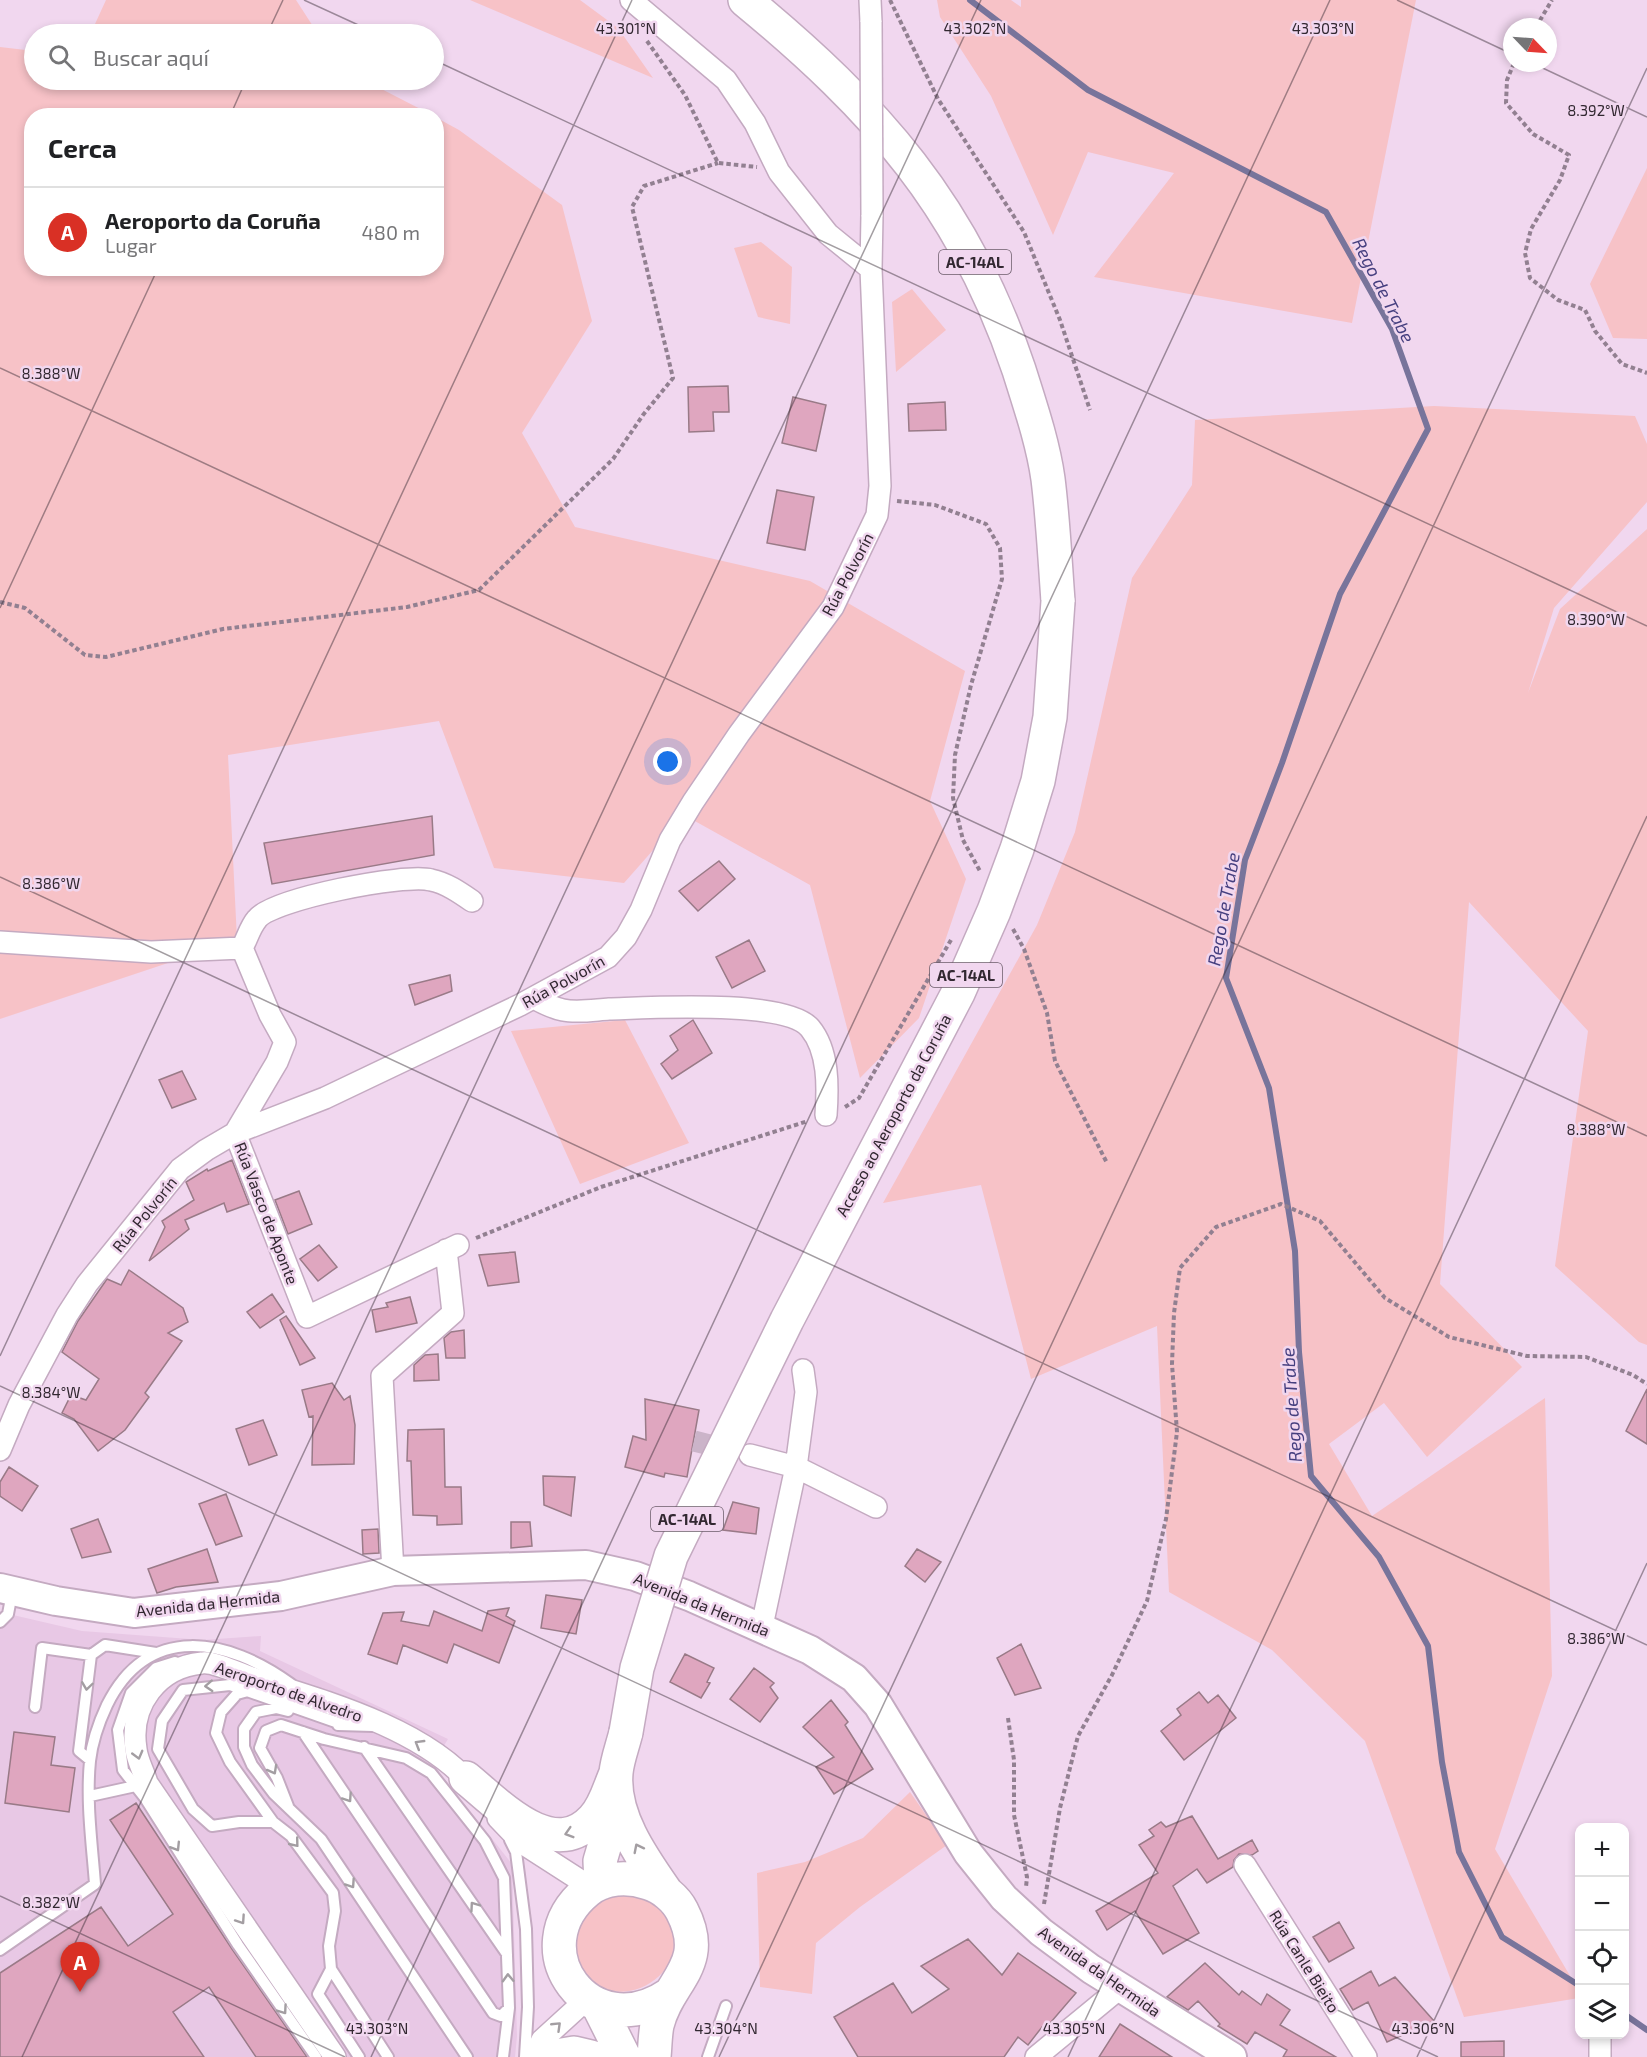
<!DOCTYPE html>
<html lang="es">
<meta charset="utf-8">
<style>
:root{--surface:#fff;--page:#f6f6f6;--text:#202124;--muted:#757577;--line:#e0e0e0;--accent:#d93025}
body{margin:0;font-family:"Exo 2",sans-serif;background:var(--page);color:var(--text)}
.controls{position:absolute;right:18px;bottom:18px;display:grid;overflow:hidden;border-radius:12px;box-shadow:0 3px 9px #0003}
.controls button{width:54px;height:54px;display:grid;place-items:center;padding:0;border:0;border-bottom:2px solid var(--line);background:var(--surface);color:var(--text);font:30px sans-serif}
.compass{position:absolute;left:1503px;top:18px;width:54px;height:54px;border-radius:50%;background:var(--surface);box-shadow:0 3px 9px #0003;rotate:115deg}
.you{position:absolute;left:668px;top:762px;width:21px;height:21px;margin:-15px;border:4px solid #fff;border-radius:50%;background:#1a73e8;box-shadow:0 0 0 9px #1a73e833}
.badge{display:grid;place-items:center;width:39px;height:39px;border-radius:50%;background:var(--accent);color:#fff;font-size:20px;font-weight:700}
.pin{position:absolute;translate:-50% -50px;filter:drop-shadow(0 2px 3px #0008)}
.pin::after{content:'';position:absolute;top:32px;width:21px;height:18px;background:inherit;clip-path:polygon(0 0,100% 0,50% 100%)}
.list{margin:0;padding:0;list-style:none}
h2{display:flex;justify-content:space-between;align-items:center;height:78px;margin:0;padding:0 24px;font-size:26px}
h2 small{font-size:20px;font-weight:400;color:var(--muted)}
.list li{display:grid;grid-template-columns:39px 1fr auto;gap:18px;align-items:center;box-sizing:border-box;height:90px;padding:0 24px;border-top:2px solid var(--line)}
.list b{display:block;font-size:22px;white-space:nowrap}
.list p{margin:0;font-size:20px;white-space:nowrap;color:var(--muted)}
.list em{font-size:20px;font-style:normal;color:var(--muted)}
.icon{flex:none;width:33px;height:33px;fill:none;stroke:currentColor;stroke-width:2;stroke-linecap:round;stroke-linejoin:round}
.map{position:relative;flex:none;width:1647px;height:2057px;overflow:hidden}
.search{position:absolute;background:var(--surface);box-shadow:0 3px 9px #0003;left:24px;top:24px;width:420px;height:66px;display:flex;align-items:center;gap:15px;box-sizing:border-box;padding:0 21px;border-radius:33px;color:var(--muted);font-size:22px}
.panel{position:absolute;background:var(--surface);box-shadow:0 3px 9px #0003;left:24px;top:108px;width:420px;height:168px;border-radius:24px}
.map>svg:first-child{display:block}
</style>
<div class="map">
<svg width="1647" height="2057" viewBox="0 0 1647 2057">
<rect width="100%" height="100%" fill="#f1d7ef"/>
<path fill="#e8c8e5" d="M 0,1612 L 82,1631 L 203,1640 L 261,1636 L 260,1651 L 448,1739 L 433,1764 L 512,1864 L 517,2036 L 515,2057 L 0,2057 Z"/>
<path fill="#f7c2c7" d="M 106,0 L 296,0 L 318,34 L 75,34 L 95,24 Z
M 470,0 L 580,0 L 618,28 L 653,78 Z
M 937,0 L 1011,0 L 1021,7 L 1021,0 L 1416,0 L 1352,323 L 1094,277 L 1174,173 L 1088,152 L 1053,235 L 991,96 L 940,17 Z
M 0,47 L 34,51 L 34,80 L 364,80 L 432,115 L 32,116 L 32,268 L 436,268 L 437,118 L 459,130 L 562,205 L 592,321 L 522,433 L 575,527 L 810,581 L 965,671 L 930,801 L 966,879 L 919,1018 L 860,1078 L 810,885 L 684,815 L 624,883 L 494,868 L 439,721 L 228,755 L 237,940 L 0,1019 Z
M 1647,168 L 1647,339 L 1613,338 L 1590,284 Z
M 761,242 L 792,267 L 790,324 L 758,317 L 734,248 Z
M 912,289 L 946,330 L 896,372 L 892,302 Z
M 1434,406 L 1635,416 L 1647,444 L 1647,502 L 1554,608 L 1528,693 L 1560,609 L 1647,529 L 1647,1345 L 1639,1342 L 1555,1266 L 1588,1031 L 1469,902 L 1440,1284 L 1522,1367 L 1427,1457 L 1384,1403 L 1329,1444 L 1372,1516 L 1545,1398 L 1552,1676 L 1495,1849 L 1579,1991 L 1579,1998 L 1464,2017 L 1365,1741 L 1272,1650 L 1169,1592 L 1157,1326 L 1031,1379 L 981,1185 L 883,1203 L 1037,925 L 1075,832 L 1132,578 L 1192,485 L 1195,420 Z
M 625,1020 L 689,1143 L 580,1184 L 511,1031 Z
M 910,1792 L 947,1845 L 860,1907 L 816,1943 L 812,1994 L 760,1987 L 757,1873 L 805,1862 L 863,1838 Z
M 603,1892 L 645,1895 C 652,1901 660,1907 666,1914 C 697,1956 645,2008 597,1987 C 591,1985 583,1978 580,1972 C 575,1959 574,1941 571,1926 Z"/>
<g fill="none" stroke-linecap="round" stroke-linejoin="round">
<path stroke="#78749b" stroke-width="6" d="M 970,0 L 1088,90 L 1326,212 L 1392,329 L 1428,429 L 1340,594 L 1282,763 L 1245,860 L 1226,978 L 1269,1088 L 1295,1251 L 1299,1352 L 1311,1476 L 1379,1557 L 1428,1646 L 1442,1762 L 1459,1852 L 1502,1937 L 1580,1986
M 1624,2014 L 1647,2030"/>
</g>
<path fill="#dfa6bf" stroke="#997a87" stroke-width="1.5" d="M 728,386 L 729,412 L 713,412 L 714,431 L 689,432 L 688,387 Z
M 793,397 L 826,405 L 816,451 L 782,443 Z
M 945,402 L 946,430 L 909,431 L 908,404 Z
M 777,490 L 814,497 L 805,550 L 767,543 Z
M 432,816 L 434,855 L 272,884 L 264,843 Z
M 719,861 L 735,879 L 698,911 L 679,891 Z
M 749,940 L 765,971 L 732,988 L 716,957 Z
M 450,975 L 452,991 L 415,1005 L 409,985 Z
M 693,1020 L 712,1053 L 672,1079 L 661,1064 L 678,1050 L 670,1036 Z
M 182,1071 L 196,1099 L 172,1108 L 159,1080 Z
M 232,1160 L 249,1204 L 227,1212 L 224,1203 L 185,1220 L 189,1229 L 149,1261 L 165,1227 L 162,1221 L 194,1200 L 186,1182 L 207,1169 L 208,1171 Z
M 299,1191 L 312,1224 L 288,1234 L 275,1200 Z
M 319,1245 L 337,1267 L 318,1281 L 300,1259 Z
M 515,1252 L 519,1282 L 488,1286 L 479,1255 Z
M 129,1270 L 183,1308 L 188,1322 L 168,1333 L 182,1341 L 145,1393 L 149,1397 L 125,1430 L 98,1451 L 74,1419 L 62,1413 L 71,1395 L 86,1400 L 99,1379 L 62,1352 L 78,1321 L 107,1279 L 121,1285 Z
M 272,1294 L 284,1312 L 260,1328 L 247,1312 Z
M 410,1297 L 417,1323 L 376,1332 L 372,1310 L 388,1307 L 386,1303 Z
M 286,1316 L 315,1358 L 300,1365 L 280,1320 Z
M 464,1330 L 465,1358 L 446,1358 L 444,1338 L 451,1332 Z
M 438,1354 L 439,1380 L 414,1381 L 414,1365 L 425,1355 Z
M 332,1383 L 344,1400 L 350,1396 L 355,1425 L 354,1464 L 312,1465 L 313,1416 L 309,1417 L 302,1390 Z
M 1647,1389 L 1647,1444 L 1626,1431 Z
M 645,1399 L 699,1410 L 687,1477 L 665,1473 L 664,1477 L 625,1467 L 633,1436 L 646,1440 Z
M 263,1420 L 277,1455 L 249,1465 L 236,1429 Z
M 444,1429 L 445,1487 L 461,1487 L 462,1524 L 437,1525 L 437,1516 L 413,1515 L 411,1461 L 407,1461 L 408,1430 Z
M 9,1467 L 38,1486 L 22,1511 L 0,1496 L 0,1482 Z
M 543,1476 L 575,1477 L 571,1516 L 544,1505 Z
M 226,1494 L 242,1536 L 216,1545 L 199,1504 Z
M 733,1502 L 759,1508 L 756,1534 L 723,1530 Z
M 98,1519 L 111,1552 L 82,1558 L 71,1529 Z
M 511,1522 L 530,1522 L 532,1546 L 511,1548 Z
M 378,1529 L 379,1553 L 363,1554 L 362,1530 Z
M 207,1549 L 218,1582 L 176,1587 L 157,1593 L 148,1569 Z
M 917,1549 L 941,1562 L 925,1582 L 905,1566 Z
M 546,1595 L 582,1600 L 576,1634 L 541,1628 Z
M 509,1608 L 506,1616 L 515,1621 L 499,1663 L 454,1644 L 447,1663 L 403,1645 L 397,1664 L 368,1654 L 383,1613 L 404,1612 L 401,1621 L 429,1626 L 434,1611 L 482,1631 L 488,1611 Z
M 1021,1644 L 1041,1688 L 1015,1695 L 997,1658 Z
M 685,1654 L 714,1668 L 707,1682 L 710,1683 L 701,1698 L 670,1682 Z
M 754,1668 L 774,1683 L 770,1687 L 778,1698 L 760,1722 L 730,1699 Z
M 1199,1692 L 1208,1703 L 1218,1695 L 1236,1718 L 1184,1760 L 1161,1731 L 1181,1715 L 1177,1709 Z
M 831,1700 L 848,1722 L 845,1725 L 873,1769 L 834,1794 L 816,1767 L 834,1757 L 803,1727 Z
M 14,1732 L 55,1737 L 51,1765 L 75,1768 L 69,1812 L 5,1803 Z
M 136,1803 L 232,1949 L 307,2057 L 256,2057 L 209,1987 L 173,2012 L 204,2057 L 0,2057 L 0,1973 L 101,1907 L 128,1946 L 173,1914 L 110,1820 Z
M 1192,1816 L 1218,1859 L 1252,1840 L 1258,1851 L 1252,1855 L 1239,1854 L 1234,1860 L 1233,1867 L 1207,1883 L 1197,1869 L 1173,1886 L 1199,1933 L 1163,1954 L 1135,1911 L 1107,1930 L 1096,1911 L 1158,1873 L 1139,1845 L 1154,1836 L 1149,1830 L 1161,1822 L 1166,1827 Z
M 1339,1922 L 1354,1948 L 1329,1962 L 1313,1937 Z
M 968,1939 L 1002,1975 L 1018,1953 L 1076,1993 L 1045,2029 L 1042,2027 L 1028,2045 L 1018,2037 L 1004,2057 L 858,2057 L 834,2017 L 893,1983 L 912,2013 L 949,1989 L 921,1966 Z
M 1205,1963 L 1239,1995 L 1242,1991 L 1261,2005 L 1267,1994 L 1290,2010 L 1280,2025 L 1336,2057 L 1283,2057 L 1287,2050 L 1255,2032 L 1247,2044 L 1218,2026 L 1220,2024 L 1198,2001 L 1188,2010 L 1167,1997 Z
M 1371,1971 L 1379,1986 L 1395,1977 L 1434,2021 L 1387,2042 L 1368,2002 L 1353,2010 L 1340,1989 Z
M 1120,2024 L 1172,2057 L 1099,2057 Z
M 1504,2041 L 1504,2057 L 1461,2057 L 1461,2042 Z"/>
<g fill="none" stroke-linecap="round" stroke-linejoin="round">
<path stroke="#cbb4c9" stroke-width="21" stroke-dasharray="21 10" stroke-linecap="butt" d="M 694,1441 L 734,1451"/>
<defs>
<path id="lane" d="M 0,1622 L 8,1614 L 12,1593
M 175,1662 L 156,1668 L 131,1693 L 118,1730 L 123,1770 L 145,1798 L 238,1945 L 316,2057
M 248,1691 L 237,1694 L 221,1712 L 216,1733 L 230,1762 L 273,1822
M 35,1707 L 42,1648 L 91,1655
M 288,1711 L 276,1708 L 256,1712 L 244,1729 L 244,1747 L 252,1765 L 274,1794 L 321,1839 L 467,2057
M 338,1725 L 373,1726
M 344,1725 L 230,1685 L 183,1690 L 162,1721 L 158,1749 L 193,1809 L 212,1826 L 239,1822 L 273,1822 L 291,1836 L 333,1893 L 335,1911 L 329,1946 L 331,1969 L 388,2057
M 303,1732 L 493,2013 L 501,2016 L 509,2008
M 364,1747 L 507,1954
M 90,1760 L 79,1751 L 91,1655 L 105,1645 L 156,1653
M 90,1796 L 140,1785
M 288,1806 L 277,1778 L 260,1748 L 266,1731 L 281,1725 L 324,1739 L 406,1758 L 431,1773 L 485,1841 L 504,1878 L 509,2008 L 503,2057
M 510,1840 L 516,1852 L 526,1929 L 528,2007 L 525,2057
M 0,1950 L 95,1884 C 92,1844 86,1802 90,1761 C 92,1743 99,1722 107,1705 C 148,1622 228,1638 291,1684
M 331,1969 L 318,1994 L 359,2057
M 708,2057 L 726,2006"/>
<path id="street" d="M 631,0 L 726,80 L 755,123 L 779,172 L 828,234 L 871,269
M 870,0 L 871,22
M 0,942 L 151,952 L 242,948
M 534,998 C 543,1003 553,1008 563,1010 C 577,1013 594,1010 609,1009 C 647,1008 786,999 810,1028 C 829,1051 828,1087 826,1115
M 458,1245 L 307,1317 L 235,1133 L 277,1062 L 285,1042 L 270,1015 L 242,948 C 247,939 250,927 257,919 C 272,899 405,873 431,880 C 446,883 459,892 472,901
M 0,1450 L 19,1405 L 67,1315 L 87,1284 L 180,1169 L 206,1150 L 235,1133 L 325,1098 L 520,1005 L 608,957 L 626,937 L 641,910 L 670,840 L 693,802 L 739,734 L 833,607 L 877,515 L 880,486 L 871,269 L 872,215
M 750,1455 L 796,1467 L 876,1507
M 393,1571 L 382,1376 L 453,1313 L 446,1250
M 762,1626 L 796,1467 L 806,1392 L 803,1370
M 498,1818 L 522,1843 L 592,1888
M 1245,1865 L 1366,2057
M 1600,2034 L 1600,2057
M 335,2057 L 147,1783 C 144,1772 137,1760 136,1749 C 129,1705 158,1667 202,1663 C 214,1661 242,1675 255,1679 C 324,1701 426,1729 473,1787
M 534,2057 L 542,2040 L 587,1999
M 1036,2057 L 1120,1988"/>
<path id="secondary" d="M 0,1588 L 56,1601 L 134,1613 L 281,1596 L 393,1571 L 586,1565 L 635,1576 L 689,1596 L 810,1650 L 854,1678 L 878,1705 L 968,1853 L 1004,1898 L 1041,1932 L 1091,1969 L 1232,2057"/>
<path id="highway" d="M 745,0 C 876,108 964,206 1019,370 C 1030,405 1043,443 1048,479 C 1053,519 1055,561 1058,601
M 626,1732 C 623,1745 617,1760 616,1773 C 612,1816 643,1859 666,1892
M 466,1778 C 498,1804 552,1863 593,1819 C 605,1807 609,1789 616,1773
M 601,1883 L 600,1861 L 618,1800
M 598,2005 L 624,2057
M 550,2057 L 574,2053 L 591,2057
M 654,2057 C 655,2047 655,2035 657,2025 C 668,1980 710,1965 682,1911 C 676,1899 662,1887 648,1883 C 628,1876 604,1877 587,1891 C 518,1948 590,2049 670,1994"/>
</defs>
<use href="#lane" stroke="#c4aac1" stroke-width="14"/>
<use href="#street" stroke="#c4aac1" stroke-width="24"/>
<use href="#secondary" stroke="#c4aac1" stroke-width="32"/>
<use href="#highway" stroke="#c4aac1" stroke-width="36"/>
<path stroke="#928091" stroke-width="4" stroke-dasharray="4.5 3" stroke-linecap="butt" d="M 890,0 L 938,99 L 1024,232 L 1060,320 L 1090,410
M 1536,27 L 1552,0
M 647,41 L 685,95 L 718,163 L 757,167
M 1514,63 L 1507,80 L 1506,103 L 1533,134 L 1569,155 L 1560,180 L 1531,229 L 1525,253 L 1530,278 L 1558,300 L 1585,310 L 1595,331 L 1622,364 L 1647,373
M 897,501 L 935,505 L 986,524 L 1000,548 L 1002,579 L 971,685 L 955,755 L 953,798 L 963,840 L 981,873
M 0,602 L 25,608 L 85,655 L 106,657 L 223,629 L 407,607 L 479,590 L 613,459 L 643,415 L 673,378 L 632,207 L 644,186 L 718,163
M 1013,929 L 1024,949 L 1047,1013 L 1055,1061 L 1107,1163
M 845,1107 L 859,1098 L 951,940
M 476,1238 L 601,1187 L 808,1121
M 1008,1718 L 1014,1760 L 1014,1815 L 1027,1877 L 1026,1887
M 1044,1904 L 1060,1808 L 1078,1736 L 1112,1675 L 1147,1601 L 1166,1519 L 1177,1432 L 1172,1364 L 1174,1313 L 1180,1268 L 1216,1227 L 1281,1204 L 1320,1221 L 1385,1298 L 1449,1337 L 1527,1356 L 1586,1357 L 1633,1375 L 1647,1384"/>
<use href="#lane" stroke="#fff" stroke-width="10"/>
<use href="#street" stroke="#fff" stroke-width="21"/>
<use href="#secondary" stroke="#fff" stroke-width="28"/>
<use href="#highway" stroke="#fff" stroke-width="33"/>
<defs>
<path id="street-bridge" d="M 871,22 L 872,215"/>
<path id="highway-bridge" d="M 626,1732 L 637,1668 L 671,1556 L 787,1320 L 958,993 L 994,911 L 1017,849 L 1038,781 L 1050,717 L 1058,601"/>
</defs>
<use href="#street-bridge" stroke="#c4aac1" stroke-width="24" stroke-linecap="butt"/>
<use href="#highway-bridge" stroke="#c4aac1" stroke-width="36" stroke-linecap="butt"/>
<use href="#street-bridge" stroke="#fff" stroke-width="21"/>
<use href="#highway-bridge" stroke="#fff" stroke-width="33"/>
</g>
<defs><path id="oneway-chevron" d="M-2-3.5L2.5 0L-2 3.5" fill="none" stroke-width="1.6" stroke-linecap="round" stroke-linejoin="round" transform="scale(1.5)"/></defs>
<g stroke="#a39ea2">
<use href="#oneway-chevron" transform="translate(87 1686) rotate(98)"/>
<use href="#oneway-chevron" transform="translate(209 1686) rotate(177)"/>
<use href="#oneway-chevron" transform="translate(419 1744) rotate(-149)"/>
<use href="#oneway-chevron" transform="translate(138 1755) rotate(75)"/>
<use href="#oneway-chevron" transform="translate(273 1770) rotate(61)"/>
<use href="#oneway-chevron" transform="translate(348 1798) rotate(56)"/>
<use href="#oneway-chevron" transform="translate(569 1833) rotate(163)"/>
<use href="#oneway-chevron" transform="translate(295 1843) rotate(51)"/>
<use href="#oneway-chevron" transform="translate(176 1847) rotate(58)"/>
<use href="#oneway-chevron" transform="translate(638 1848) rotate(-117)"/>
<use href="#oneway-chevron" transform="translate(351 1884) rotate(56)"/>
<use href="#oneway-chevron" transform="translate(474 1906) rotate(-125)"/>
<use href="#oneway-chevron" transform="translate(241 1920) rotate(56)"/>
<use href="#oneway-chevron" transform="translate(508 1978) rotate(-92)"/>
<use href="#oneway-chevron" transform="translate(283 2010) rotate(55)"/>
<use href="#oneway-chevron" transform="translate(557 2026) rotate(-44)"/>
</g>
<path fill="none" stroke="#322831" stroke-width="1.5" stroke-opacity="0.45" d="M 304,0 L 378,34M 1397,0 L 1512,54M 267,34 L 283,0M 434,60 L 1647,626M 1532,63 L 1647,117M 230,116 L 246,80M 0,368 L 1647,1136M 0,608 L 158,268M 0,877 L 1647,1645M 0,1356 L 632,0M 0,1386 L 1438,2057M 0,1896 L 345,2057M 22,2057 L 981,0M 371,2057 L 1330,0M 719,2057 L 1647,68M 1068,2057 L 1647,816M 1417,2057 L 1647,1563"/>
<g text-anchor="middle" dominant-baseline="central" stroke-width="5" stroke-linejoin="round" paint-order="stroke">
<g fill="#f1d7ef" stroke="#6b5c6a" stroke-width="1.5">
<rect x="939" y="250" width="72" height="24" rx="4.5"/>
<rect x="930" y="963" width="72" height="24" rx="4.5"/>
<rect x="651" y="1507" width="72" height="24" rx="4.5"/>
</g>
<g font-size="15" font-weight="bold" fill="#322831">
<text x="975" y="262">AC-14AL</text>
<text x="966" y="975">AC-14AL</text>
<text x="687" y="1519">AC-14AL</text>
</g>
<g font-size="16" fill="#322831" stroke="#f1d7ef">
<text transform="translate(847 574) rotate(-62)">Rúa Polvorín</text>
<text transform="translate(563 981) rotate(-29)">Rúa Polvorín</text>
<text transform="translate(893 1115) rotate(-62)">Acceso ao Aeroporto da Coruña</text>
<text transform="translate(267 1213) rotate(69)">Rúa Vasco de Aponte</text>
<text transform="translate(144 1214) rotate(-51)">Rúa Polvorín</text>
<text transform="translate(208 1603) rotate(-6)">Avenida da Hermida</text>
<text transform="translate(702 1604) rotate(22)">Avenida da Hermida</text>
<text transform="translate(289 1691) rotate(19)">Aeroporto de Alvedro</text>
<text transform="translate(1305 1961) rotate(58)">Rúa Canle Bieito</text>
<text transform="translate(1100 1971) rotate(35)">Avenida da Hermida</text>
</g>
<g font-size="18" font-style="italic" fill="#453f7f" stroke="#f1d7ef">
<text transform="translate(1384 290) rotate(63)">Rego de Trabe</text>
<text transform="translate(1223 909) rotate(-80)">Rego de Trabe</text>
<text transform="translate(1291 1405) rotate(-94)">Rego de Trabe</text>
</g>
</g>
<g font-size="15" text-anchor="middle" fill="#322831" stroke="#f1d7ef" stroke-width="5" stroke-linejoin="round" paint-order="stroke">
<text x="626" y="34">43.301°N</text>
<text x="975" y="34">43.302°N</text>
<text x="1323" y="34">43.303°N</text>
<text x="1596" y="116">8.392°W</text>
<text x="51" y="379">8.388°W</text>
<text x="1596" y="625">8.390°W</text>
<text x="51" y="889">8.386°W</text>
<text x="1596" y="1135">8.388°W</text>
<text x="51" y="1398">8.384°W</text>
<text x="1596" y="1644">8.386°W</text>
<text x="51" y="1908">8.382°W</text>
<text x="377" y="2034">43.303°N</text>
<text x="726" y="2034">43.304°N</text>
<text x="1074" y="2034">43.305°N</text>
<text x="1423" y="2034">43.306°N</text>
</g>
</svg>
<div class="controls">
<button>+</button>
<button>−</button>
<button><svg class="icon" aria-label="locate" viewBox="0 0 24 24"><circle cx="12" cy="12" r="6"/><path d="M12 2v4M12 18v4M2 12h4M18 12h4"/></svg></button>
<button><svg class="icon" aria-label="layers" viewBox="0 0 24 24"><path d="M12 4l9 5-9 5-9-5zM3 14l9 5 9-5"/></svg></button>
</div>
<svg class="compass" viewBox="-18 -18 36 36"><path d="M0-13l5 13h-10z" fill="#e53935"/><path d="M0 13l5-13h-10z" fill="#757577"/></svg>
<div class="you"></div>
<div class="pin badge" style="left:80px;top:1992px">A</div>
<div class="search"><svg class="icon" aria-label="search" viewBox="0 0 24 24"><circle cx="10" cy="10" r="6"/><path d="M15 15l6 6"/></svg>Buscar aquí</div>
<section class="panel">
<h2>Cerca<small></small></h2>
<ul class="list">
<li><span class="badge">A</span><div><b>Aeroporto da Coruña</b><p>Lugar</p></div><em>480 m</em></li>
</ul>
</section>
</div>
